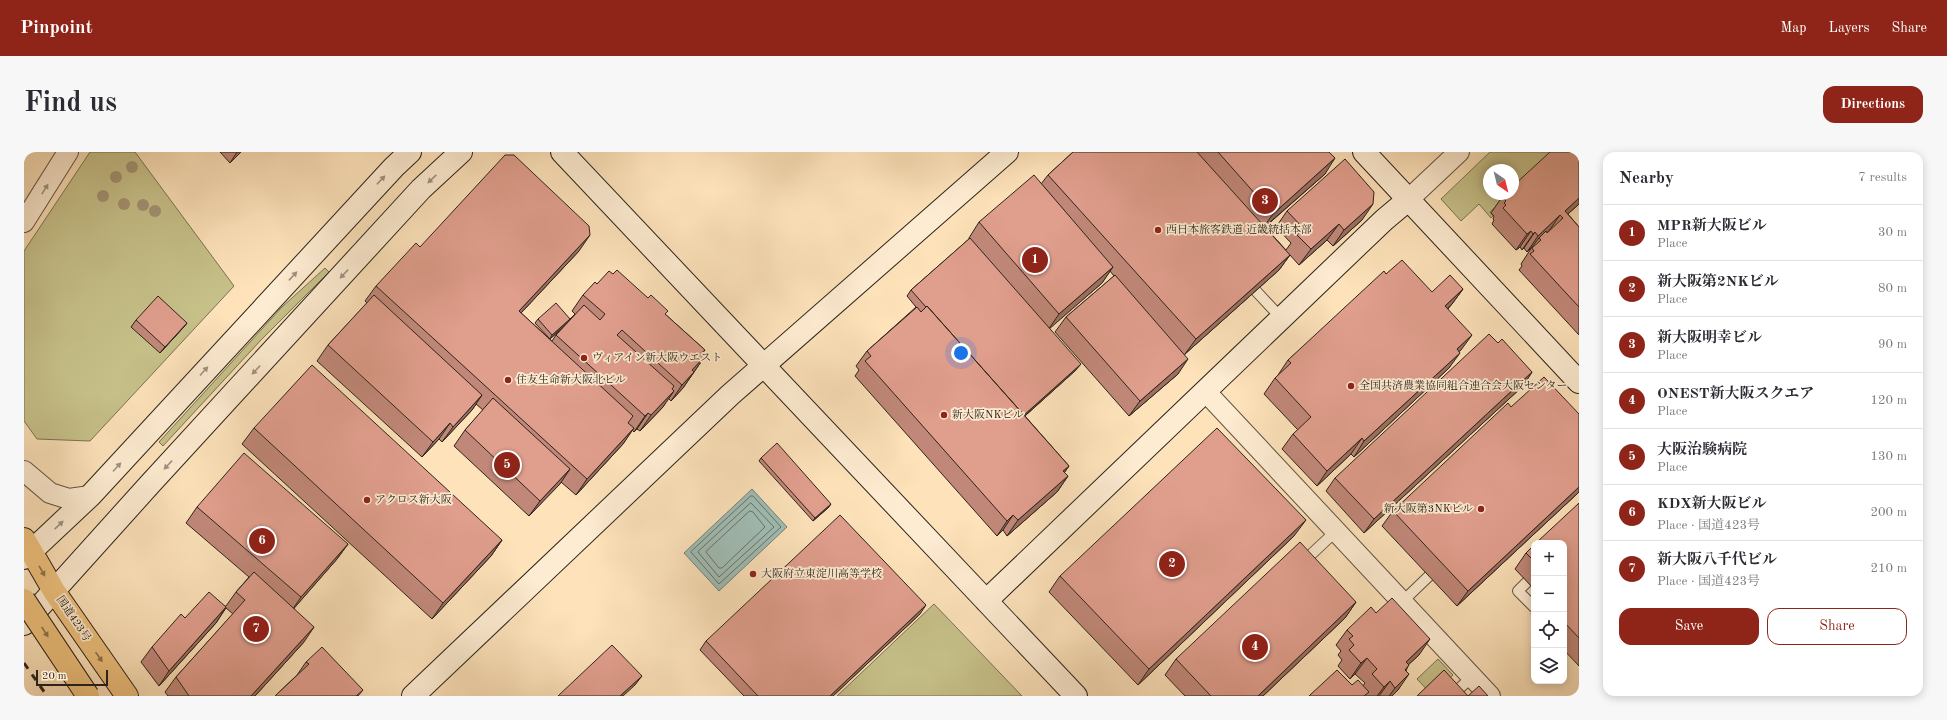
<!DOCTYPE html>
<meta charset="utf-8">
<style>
:root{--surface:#fff;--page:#f7f7f7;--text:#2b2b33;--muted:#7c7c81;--line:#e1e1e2;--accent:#8f2418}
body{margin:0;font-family:"Old Standard TT","Noto Serif JP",serif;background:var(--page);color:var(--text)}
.controls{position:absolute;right:12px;bottom:12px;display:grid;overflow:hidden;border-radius:8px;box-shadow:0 2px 10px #0003}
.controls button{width:36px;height:36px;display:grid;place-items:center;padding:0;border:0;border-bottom:1px solid var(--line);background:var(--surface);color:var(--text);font:20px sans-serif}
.compass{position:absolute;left:1459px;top:12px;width:36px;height:36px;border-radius:50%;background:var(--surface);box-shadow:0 2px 10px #0003;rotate:145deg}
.scale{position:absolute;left:12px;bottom:10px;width:72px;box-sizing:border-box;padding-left:4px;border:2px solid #2c241b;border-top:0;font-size:11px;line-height:14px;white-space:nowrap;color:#2c241b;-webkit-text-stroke:3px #feecd2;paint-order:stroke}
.you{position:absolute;left:937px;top:201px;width:14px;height:14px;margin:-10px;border:3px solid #fff;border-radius:50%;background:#1a73e8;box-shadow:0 0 0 6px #1a73e833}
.badge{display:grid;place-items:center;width:26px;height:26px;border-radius:50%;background:var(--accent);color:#fff;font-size:13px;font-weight:700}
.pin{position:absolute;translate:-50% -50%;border:2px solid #fff;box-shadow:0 1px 4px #0006}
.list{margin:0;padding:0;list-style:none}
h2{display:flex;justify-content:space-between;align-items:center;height:52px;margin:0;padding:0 16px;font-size:17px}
h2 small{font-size:13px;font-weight:400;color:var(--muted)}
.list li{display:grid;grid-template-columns:26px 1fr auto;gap:12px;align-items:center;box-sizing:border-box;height:56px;padding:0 16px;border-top:1px solid var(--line)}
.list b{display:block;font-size:15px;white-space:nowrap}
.list p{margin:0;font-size:13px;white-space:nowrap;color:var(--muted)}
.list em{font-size:13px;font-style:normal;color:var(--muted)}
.actions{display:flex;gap:8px;padding:12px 16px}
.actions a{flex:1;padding:9px 0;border:1px solid var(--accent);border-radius:12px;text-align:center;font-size:14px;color:var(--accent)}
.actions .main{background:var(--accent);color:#fff}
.icon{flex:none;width:22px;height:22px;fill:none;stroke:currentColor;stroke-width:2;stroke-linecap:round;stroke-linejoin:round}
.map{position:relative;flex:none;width:1555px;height:544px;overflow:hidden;border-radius:12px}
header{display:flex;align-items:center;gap:24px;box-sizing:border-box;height:56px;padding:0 20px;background:var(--accent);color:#fff}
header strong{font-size:19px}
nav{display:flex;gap:22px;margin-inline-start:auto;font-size:14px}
.intro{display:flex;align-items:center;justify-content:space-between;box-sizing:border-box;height:96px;padding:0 24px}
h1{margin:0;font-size:28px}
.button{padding:10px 18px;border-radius:12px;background:var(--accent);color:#fff;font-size:14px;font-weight:700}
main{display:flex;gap:24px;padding:0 24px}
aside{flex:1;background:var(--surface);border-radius:12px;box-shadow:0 2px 10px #0003}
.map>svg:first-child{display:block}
</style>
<header>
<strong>Pinpoint</strong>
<nav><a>Map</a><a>Layers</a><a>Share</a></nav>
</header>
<div class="intro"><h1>Find us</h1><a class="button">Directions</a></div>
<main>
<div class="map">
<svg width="1555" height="544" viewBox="0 0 1555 544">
<rect width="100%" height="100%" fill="#fde2ba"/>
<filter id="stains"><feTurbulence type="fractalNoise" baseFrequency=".005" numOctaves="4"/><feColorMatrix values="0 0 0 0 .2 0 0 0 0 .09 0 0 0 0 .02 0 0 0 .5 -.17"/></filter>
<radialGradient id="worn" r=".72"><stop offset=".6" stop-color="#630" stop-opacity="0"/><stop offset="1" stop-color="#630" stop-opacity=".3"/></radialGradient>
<path fill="#c7c18a" stroke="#7a7252" d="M 66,0 L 111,0 L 210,134 L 66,289 L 13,287 L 0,269 L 0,99 Z
M 1466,0 L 1530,0 L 1489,39 L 1489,18 L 1465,18 L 1465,42 L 1485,42 L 1466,60 L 1469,64 L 1467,66 L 1455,52 L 1437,69 L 1417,47 Z
M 301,116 L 305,120 L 237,188 L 139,294 L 135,290 L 258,155 Z
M 910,452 L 998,544 L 813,544 Z
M 1414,507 L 1429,523 L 1408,543 L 1393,527 Z"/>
<path fill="#a0bdb5" stroke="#728077" d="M 728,337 L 763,375 L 695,439 L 660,401 Z"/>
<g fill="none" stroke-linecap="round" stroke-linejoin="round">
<path stroke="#667068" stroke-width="1" d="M 727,344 L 729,344 L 757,375 L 695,432 L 667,400 Z
M 727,351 L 750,375 L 695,425 L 674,400 Z
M 726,359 L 729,360 L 741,375 L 698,416 L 695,416 L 682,400 Z"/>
<defs>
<path id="lane" d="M 1232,139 L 1258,167
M 1277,412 L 1312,379
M 1503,430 L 1494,439 L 1510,455
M 1378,450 L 1405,424
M 1427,544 L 1448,525"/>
<path id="street" d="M 1385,47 L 1435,0
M 0,70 L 44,0
M 1181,239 L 1466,544
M 0,319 L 26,341 L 45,347 L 66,344"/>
<path id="secondary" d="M 538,0 L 1052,544
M 1340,0 L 1555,230
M 0,406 L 66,344 L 370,15 L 386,0
M 962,449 L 1360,68 L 1385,47
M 0,472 L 126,332 L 397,37 L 437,0
M 389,544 L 706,243 L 983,0"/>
<path id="highway" d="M 0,387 L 30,439 L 103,544"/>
</defs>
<use href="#lane" stroke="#605443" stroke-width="12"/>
<use href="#street" stroke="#605443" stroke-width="22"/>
<use href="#secondary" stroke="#2c241b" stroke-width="24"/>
<use href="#highway" stroke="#2c241b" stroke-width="24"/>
<use href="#lane" stroke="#feecd2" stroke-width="10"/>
<use href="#street" stroke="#feecd2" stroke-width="20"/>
<use href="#secondary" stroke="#feecd2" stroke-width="22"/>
<use href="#highway" stroke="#eec17d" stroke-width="22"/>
<path stroke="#2c241b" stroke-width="3" stroke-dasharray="7 7" stroke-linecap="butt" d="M 0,511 L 23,544"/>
<defs>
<path id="highway-bridge" d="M 0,448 L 64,544"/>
</defs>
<use href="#highway-bridge" stroke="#2c241b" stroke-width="24" stroke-linecap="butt"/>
<use href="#highway-bridge" stroke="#eec17d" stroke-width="22"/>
</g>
<g fill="#a39375">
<circle cx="108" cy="15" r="6"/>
<circle cx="92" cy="25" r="6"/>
<circle cx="79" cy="44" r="6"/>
<circle cx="100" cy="52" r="6"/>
<circle cx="119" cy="53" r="6"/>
<circle cx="131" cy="59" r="6"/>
</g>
<path fill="#c18879" stroke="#2c241b" d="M 196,0 L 217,0 L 206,11 Z
M 1049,0 L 1305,0 L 1301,22 L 1241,75 L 1262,98 L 1267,91 L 1252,75 L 1263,59 L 1338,68 L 1309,94 L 1303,88 L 1275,113 L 1266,103 L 1255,118 L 1161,202 L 1154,222 L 1105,264 L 1031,180 L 1042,165 L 1090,124 L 1086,119 L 1078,131 L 1025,176 L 1052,218 L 1001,264 L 1045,314 L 1040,321 L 1044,324 L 1033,340 L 983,384 L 979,378 L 973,384 L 831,224 L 835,218 L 832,214 L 843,199 L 892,155 L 883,144 L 887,138 L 945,87 L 945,86 L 955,70 L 1017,32 L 1024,23 Z
M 1478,45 L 1555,52 L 1544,62 L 1555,75 L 1555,183 L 1495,118 L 1498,114 L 1497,112 L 1508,95 L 1503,100 L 1500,96 L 1498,98 L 1496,95 L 1492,98 L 1468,72 L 1470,68 L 1469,67 L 1470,64 L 1467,61 Z
M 396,95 L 555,99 L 497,161 L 528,189 L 532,183 L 543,172 L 526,187 L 511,171 L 514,167 L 546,167 L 551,162 L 548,159 L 559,143 L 573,132 L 589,122 L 641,162 L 681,198 L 678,202 L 681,204 L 659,236 L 647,249 L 644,246 L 639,255 L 616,279 L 613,277 L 610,280 L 608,278 L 599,292 L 552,343 L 537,330 L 505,364 L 430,294 L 441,278 L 459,258 L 452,252 L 448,258 L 418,290 L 415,287 L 398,305 L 293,209 L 304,193 L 343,151 L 341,149 L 352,134 Z
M 1362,122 L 1408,140 L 1439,137 L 1428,152 L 1424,157 L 1437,198 L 1435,200 L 1425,216 L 1330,305 L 1327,302 L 1293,334 L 1258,297 L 1269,282 L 1274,278 L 1240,242 L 1251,226 L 1254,223 L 1264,208 Z
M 112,168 L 163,171 L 158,177 L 136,201 L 107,175 Z
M 1474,191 L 1508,220 L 1499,234 L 1340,381 L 1302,339 L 1311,326 Z
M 1487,255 L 1555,262 L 1555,340 L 1433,454 L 1358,374 L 1369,359 Z
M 230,276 L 478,388 L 467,404 L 408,467 L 218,292 Z
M 737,306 L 805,355 L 789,369 L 735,309 Z
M 1555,351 L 1555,514 L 1540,498 L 1540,391 Z
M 173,355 L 324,392 L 313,407 L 270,456 L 280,490 L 231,544 L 144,544 L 141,540 L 152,525 L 209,462 L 202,456 L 192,471 L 135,534 L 117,510 L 128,495 L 161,466 L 202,454 L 212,440 L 225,425 L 162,371 Z
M 1270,384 L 1114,533 L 1025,440 L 1036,424 Z
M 1510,393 L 1510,437 L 1491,417 L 1502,401 Z
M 1332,450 L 1321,466 L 1239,544 L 1161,544 L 1141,523 L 1152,507 Z
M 1510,457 L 1510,466 L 1507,462 Z
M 1352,461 L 1395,503 L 1385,512 L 1382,519 L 1374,538 L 1368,544 L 1285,544 L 1328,533 L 1339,534 L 1341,531 L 1331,522 L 1326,527 L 1314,514 L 1318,508 L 1314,503 L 1317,499 L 1312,493 L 1323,478 Z
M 896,462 L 809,544 L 720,544 L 676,498 L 682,489 Z
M 282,510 L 339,538 L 334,544 L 251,544 L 273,523 Z"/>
<path fill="#9d6f63" stroke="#2c241b" d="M 213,0 L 217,0 L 206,11 Z
M 1311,6 L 1301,22 L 1238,77 L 1249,62 Z
M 1555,46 L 1555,52 L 1538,67 L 1541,59 Z
M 1349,52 L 1338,68 L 1309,94 L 1320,78 Z
M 1536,63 L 1525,79 L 1515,86 L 1508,95 L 1503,100 L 1514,84 Z
M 1315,72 L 1303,88 L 1275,113 L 1287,97 Z
M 1507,79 L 1496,95 L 1492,98 L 1503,82 Z
M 1511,80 L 1500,96 L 1498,98 L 1509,82 Z
M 566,83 L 555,99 L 484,175 L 495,159 Z
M 1266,103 L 1255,118 L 1161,202 L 1172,187 Z
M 1089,115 L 1078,131 L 1024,178 L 1035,162 Z
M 1439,137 L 1428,152 L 1410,169 L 1421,154 Z
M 546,167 L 544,170 L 526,187 L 528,183 Z
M 163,171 L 158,177 L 136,201 L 141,195 Z
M 1448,183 L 1437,198 L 1422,212 L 1433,197 Z
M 1436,201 L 1425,216 L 1330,305 L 1340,289 Z
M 681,204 L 670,220 L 657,234 L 668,218 Z
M 1164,207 L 1154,222 L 1105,264 L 1116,249 Z
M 1057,212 L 1052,218 L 994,270 L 999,264 Z
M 670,220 L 659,236 L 647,249 L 658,233 Z
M 1508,220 L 1499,234 L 1340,381 L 1350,367 Z
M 650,239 L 639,255 L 616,279 L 627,263 Z
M 458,243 L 448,258 L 418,290 L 429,275 Z
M 624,261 L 613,277 L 610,280 L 621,264 Z
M 426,271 L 415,287 L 398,305 L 409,290 Z
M 610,276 L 599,292 L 552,343 L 563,327 Z
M 1338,286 L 1327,302 L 1293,334 L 1303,319 Z
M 1045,314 L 1034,329 L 1039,319 Z
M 546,317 L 536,332 L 505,364 L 516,349 Z
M 1044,324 L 1033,340 L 983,384 L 994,368 Z
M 1555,335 L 1555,340 L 1433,454 L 1444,439 Z
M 807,352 L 805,355 L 789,369 L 791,366 Z
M 989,363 L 979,378 L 973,384 L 983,369 Z
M 1282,368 L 1270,384 L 1114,533 L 1125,517 Z
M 478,388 L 467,404 L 408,467 L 419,451 Z
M 324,392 L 313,407 L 266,461 L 277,445 Z
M 1332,450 L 1321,466 L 1239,544 L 1234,544 Z
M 902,453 L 896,462 L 809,544 L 806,544 Z
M 202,455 L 192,471 L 135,534 L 145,519 Z
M 290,475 L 280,490 L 231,544 L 227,544 Z
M 1406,487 L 1395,503 L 1371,525 L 1382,510 Z
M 1343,506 L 1331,522 L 1326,527 L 1337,511 Z
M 1385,522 L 1374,538 L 1368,544 L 1365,544 L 1371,536 Z
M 618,524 L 611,533 L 599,544 L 596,544 Z
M 1366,529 L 1355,544 L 1353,544 L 1360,535 Z"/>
<path fill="#e09e8d" stroke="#2c241b" d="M 1049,0 L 1173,0 L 1266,103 L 1172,187 L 1024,23 Z
M 1194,0 L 1305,0 L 1311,6 L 1249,62 Z
M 1526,0 L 1555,0 L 1555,46 L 1541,59 L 1555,75 L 1555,155 L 1506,102 L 1510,99 L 1508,96 L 1517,88 L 1515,86 L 1522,79 L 1523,81 L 1539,66 L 1536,63 L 1514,84 L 1511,80 L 1509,82 L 1507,79 L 1503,82 L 1479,56 L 1482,53 L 1480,51 L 1482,49 L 1478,45 L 1481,42 L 1489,42 L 1489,34 Z
M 481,3 L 490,3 L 565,74 L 566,83 L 495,159 L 609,264 L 604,271 L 610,276 L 563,327 L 352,134 L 392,91 L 396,95 Z
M 1321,7 L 1350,40 L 1349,52 L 1320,78 L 1315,72 L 1287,97 L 1273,83 L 1280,77 L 1263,59 Z
M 1010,23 L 1089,115 L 1035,162 L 955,70 Z
M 946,86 L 1057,212 L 1000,263 L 903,154 L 902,155 L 887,138 Z
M 1378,108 L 1408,140 L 1426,123 L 1439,137 L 1421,154 L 1448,183 L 1433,197 L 1436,201 L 1340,289 L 1338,286 L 1303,319 L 1269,282 L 1287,265 L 1251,226 L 1267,211 L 1264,208 L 1360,119 L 1362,122 Z
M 593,118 L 624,146 L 627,143 L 644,159 L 641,162 L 681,198 L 677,201 L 681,204 L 668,218 L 670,220 L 658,233 L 598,178 L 593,183 L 650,234 L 648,237 L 650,239 L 627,263 L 624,261 L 621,264 L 532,183 L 560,153 L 576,168 L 581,162 L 559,143 L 571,130 L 573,132 L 585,119 L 589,122 Z
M 1091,123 L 1164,207 L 1116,249 L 1042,165 Z
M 350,143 L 458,243 L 429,275 L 426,271 L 409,290 L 304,193 Z
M 134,144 L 163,171 L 141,195 L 112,168 Z
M 532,151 L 546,167 L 528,183 L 514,167 Z
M 903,154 L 1045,314 L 1039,319 L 1044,324 L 994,368 L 989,363 L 983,369 L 841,209 L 847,204 L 843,199 L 893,155 L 897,160 Z
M 1465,182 L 1474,191 L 1478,187 L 1508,220 L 1350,367 L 1311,326 Z
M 288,213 L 478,388 L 419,451 L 230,276 Z
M 1520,225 L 1555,262 L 1555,335 L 1444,439 L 1369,359 L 1484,251 L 1487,255 Z
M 469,246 L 546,317 L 516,349 L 441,278 Z
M 1193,276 L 1282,368 L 1125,517 L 1036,424 Z
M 753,291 L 807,352 L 791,366 L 737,306 Z
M 220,301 L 324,392 L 277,445 L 173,355 Z
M 1555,351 L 1555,486 L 1540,470 L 1540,391 L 1512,391 Z
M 816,363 L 902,453 L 806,544 L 734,544 L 682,489 Z
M 1276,390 L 1332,450 L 1234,544 L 1187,544 L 1152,507 Z
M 1510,393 L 1510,409 L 1502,401 Z
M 230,420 L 290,475 L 227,544 L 165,544 L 152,525 L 221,448 L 212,440 Z
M 185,440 L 202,455 L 145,519 L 128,495 L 157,462 L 161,466 Z
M 1368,446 L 1406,487 L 1382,510 L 1385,513 L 1381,518 L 1385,522 L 1371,536 L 1366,529 L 1360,535 L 1348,522 L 1353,517 L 1343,506 L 1337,511 L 1325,498 L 1330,493 L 1325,487 L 1329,484 L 1323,478 L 1347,455 L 1352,461 Z
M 588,493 L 618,524 L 596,544 L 534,544 Z
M 298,495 L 339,538 L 332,544 L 251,544 L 285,512 L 282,510 Z
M 1313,518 L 1328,533 L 1334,528 L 1345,540 L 1340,544 L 1285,544 Z
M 1420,518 L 1444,544 L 1393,544 Z
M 1455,534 L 1464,544 L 1444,544 Z"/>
<defs><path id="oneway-solid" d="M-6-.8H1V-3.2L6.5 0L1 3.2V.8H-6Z"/></defs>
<g fill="#a09280">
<use href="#oneway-solid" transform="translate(408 27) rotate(137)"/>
<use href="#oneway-solid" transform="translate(357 28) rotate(-47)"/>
<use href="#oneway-solid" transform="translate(21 37) rotate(-58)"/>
<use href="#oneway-solid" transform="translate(320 122) rotate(133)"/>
<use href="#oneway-solid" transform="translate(269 124) rotate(-47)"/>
<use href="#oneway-solid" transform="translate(232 218) rotate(133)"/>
<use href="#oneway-solid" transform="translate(180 219) rotate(-48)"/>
<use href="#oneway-solid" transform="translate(144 313) rotate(133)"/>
<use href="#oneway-solid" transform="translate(93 315) rotate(-48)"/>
<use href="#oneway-solid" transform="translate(35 373) rotate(-43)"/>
</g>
<g fill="#8d724c">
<use href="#oneway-solid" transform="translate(18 419) rotate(60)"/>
<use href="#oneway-solid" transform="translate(21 480) rotate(57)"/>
<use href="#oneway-solid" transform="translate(75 505) rotate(55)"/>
</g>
<g fill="#8f2418" stroke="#feecd2" stroke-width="1.5">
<circle cx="1134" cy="78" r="4"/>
<circle cx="560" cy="206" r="4"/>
<circle cx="484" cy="228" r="4"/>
<circle cx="1327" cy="234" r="4"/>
<circle cx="920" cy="263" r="4"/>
<circle cx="343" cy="348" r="4"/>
<circle cx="1457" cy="357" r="4"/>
<circle cx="729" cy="422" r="4"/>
</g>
<g text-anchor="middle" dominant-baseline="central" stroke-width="3.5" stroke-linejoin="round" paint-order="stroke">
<g font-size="11" fill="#2c241b" stroke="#feecd2" text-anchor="start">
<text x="1142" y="78">西日本旅客鉄道 近畿統括本部</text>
<text x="568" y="206">ヴィアイン新大阪ウエスト</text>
<text x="492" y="228">住友生命新大阪北ビル</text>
<text x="1335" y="234">全国共済農業協同組合連合会大阪センター</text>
<text x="928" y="263">新大阪NKビル</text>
<text x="351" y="348">アクロス新大阪</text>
<text x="1449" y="357" text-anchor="end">新大阪第3NKビル</text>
<text x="737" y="422">大阪府立東淀川高等学校</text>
</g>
<g font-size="11" fill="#2c241b" stroke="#feecd2">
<text transform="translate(49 467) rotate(56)">国道423号</text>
</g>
</g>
<rect width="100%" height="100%" filter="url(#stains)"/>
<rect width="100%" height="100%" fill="url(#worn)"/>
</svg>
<div class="controls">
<button>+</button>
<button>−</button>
<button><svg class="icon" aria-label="locate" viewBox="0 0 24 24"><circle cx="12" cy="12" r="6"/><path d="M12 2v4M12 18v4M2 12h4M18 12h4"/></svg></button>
<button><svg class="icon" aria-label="layers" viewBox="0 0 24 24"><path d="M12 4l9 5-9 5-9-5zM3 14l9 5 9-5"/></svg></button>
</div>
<svg class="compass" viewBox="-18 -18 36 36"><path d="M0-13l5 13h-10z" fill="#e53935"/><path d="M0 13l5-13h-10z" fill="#7c7c81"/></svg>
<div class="scale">20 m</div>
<div class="you"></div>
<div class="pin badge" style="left:1011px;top:108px">1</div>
<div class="pin badge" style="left:1148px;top:412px">2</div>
<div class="pin badge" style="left:1241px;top:49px">3</div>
<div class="pin badge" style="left:1231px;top:495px">4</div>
<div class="pin badge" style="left:483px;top:313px">5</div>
<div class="pin badge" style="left:238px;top:389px">6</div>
<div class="pin badge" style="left:232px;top:477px">7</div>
</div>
<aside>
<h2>Nearby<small>7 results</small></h2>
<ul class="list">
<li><span class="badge">1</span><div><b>MPR新大阪ビル</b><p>Place</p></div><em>30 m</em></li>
<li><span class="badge">2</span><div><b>新大阪第2NKビル</b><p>Place</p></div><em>80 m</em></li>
<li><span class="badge">3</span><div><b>新大阪明幸ビル</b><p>Place</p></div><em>90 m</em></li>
<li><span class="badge">4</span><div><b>ONEST新大阪スクエア</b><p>Place</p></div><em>120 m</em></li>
<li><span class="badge">5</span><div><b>大阪治験病院</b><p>Place</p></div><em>130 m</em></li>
<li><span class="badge">6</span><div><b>KDX新大阪ビル</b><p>Place · 国道423号</p></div><em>200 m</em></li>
<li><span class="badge">7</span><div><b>新大阪八千代ビル</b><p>Place · 国道423号</p></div><em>210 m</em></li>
</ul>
<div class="actions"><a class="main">Save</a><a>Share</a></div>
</aside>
</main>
